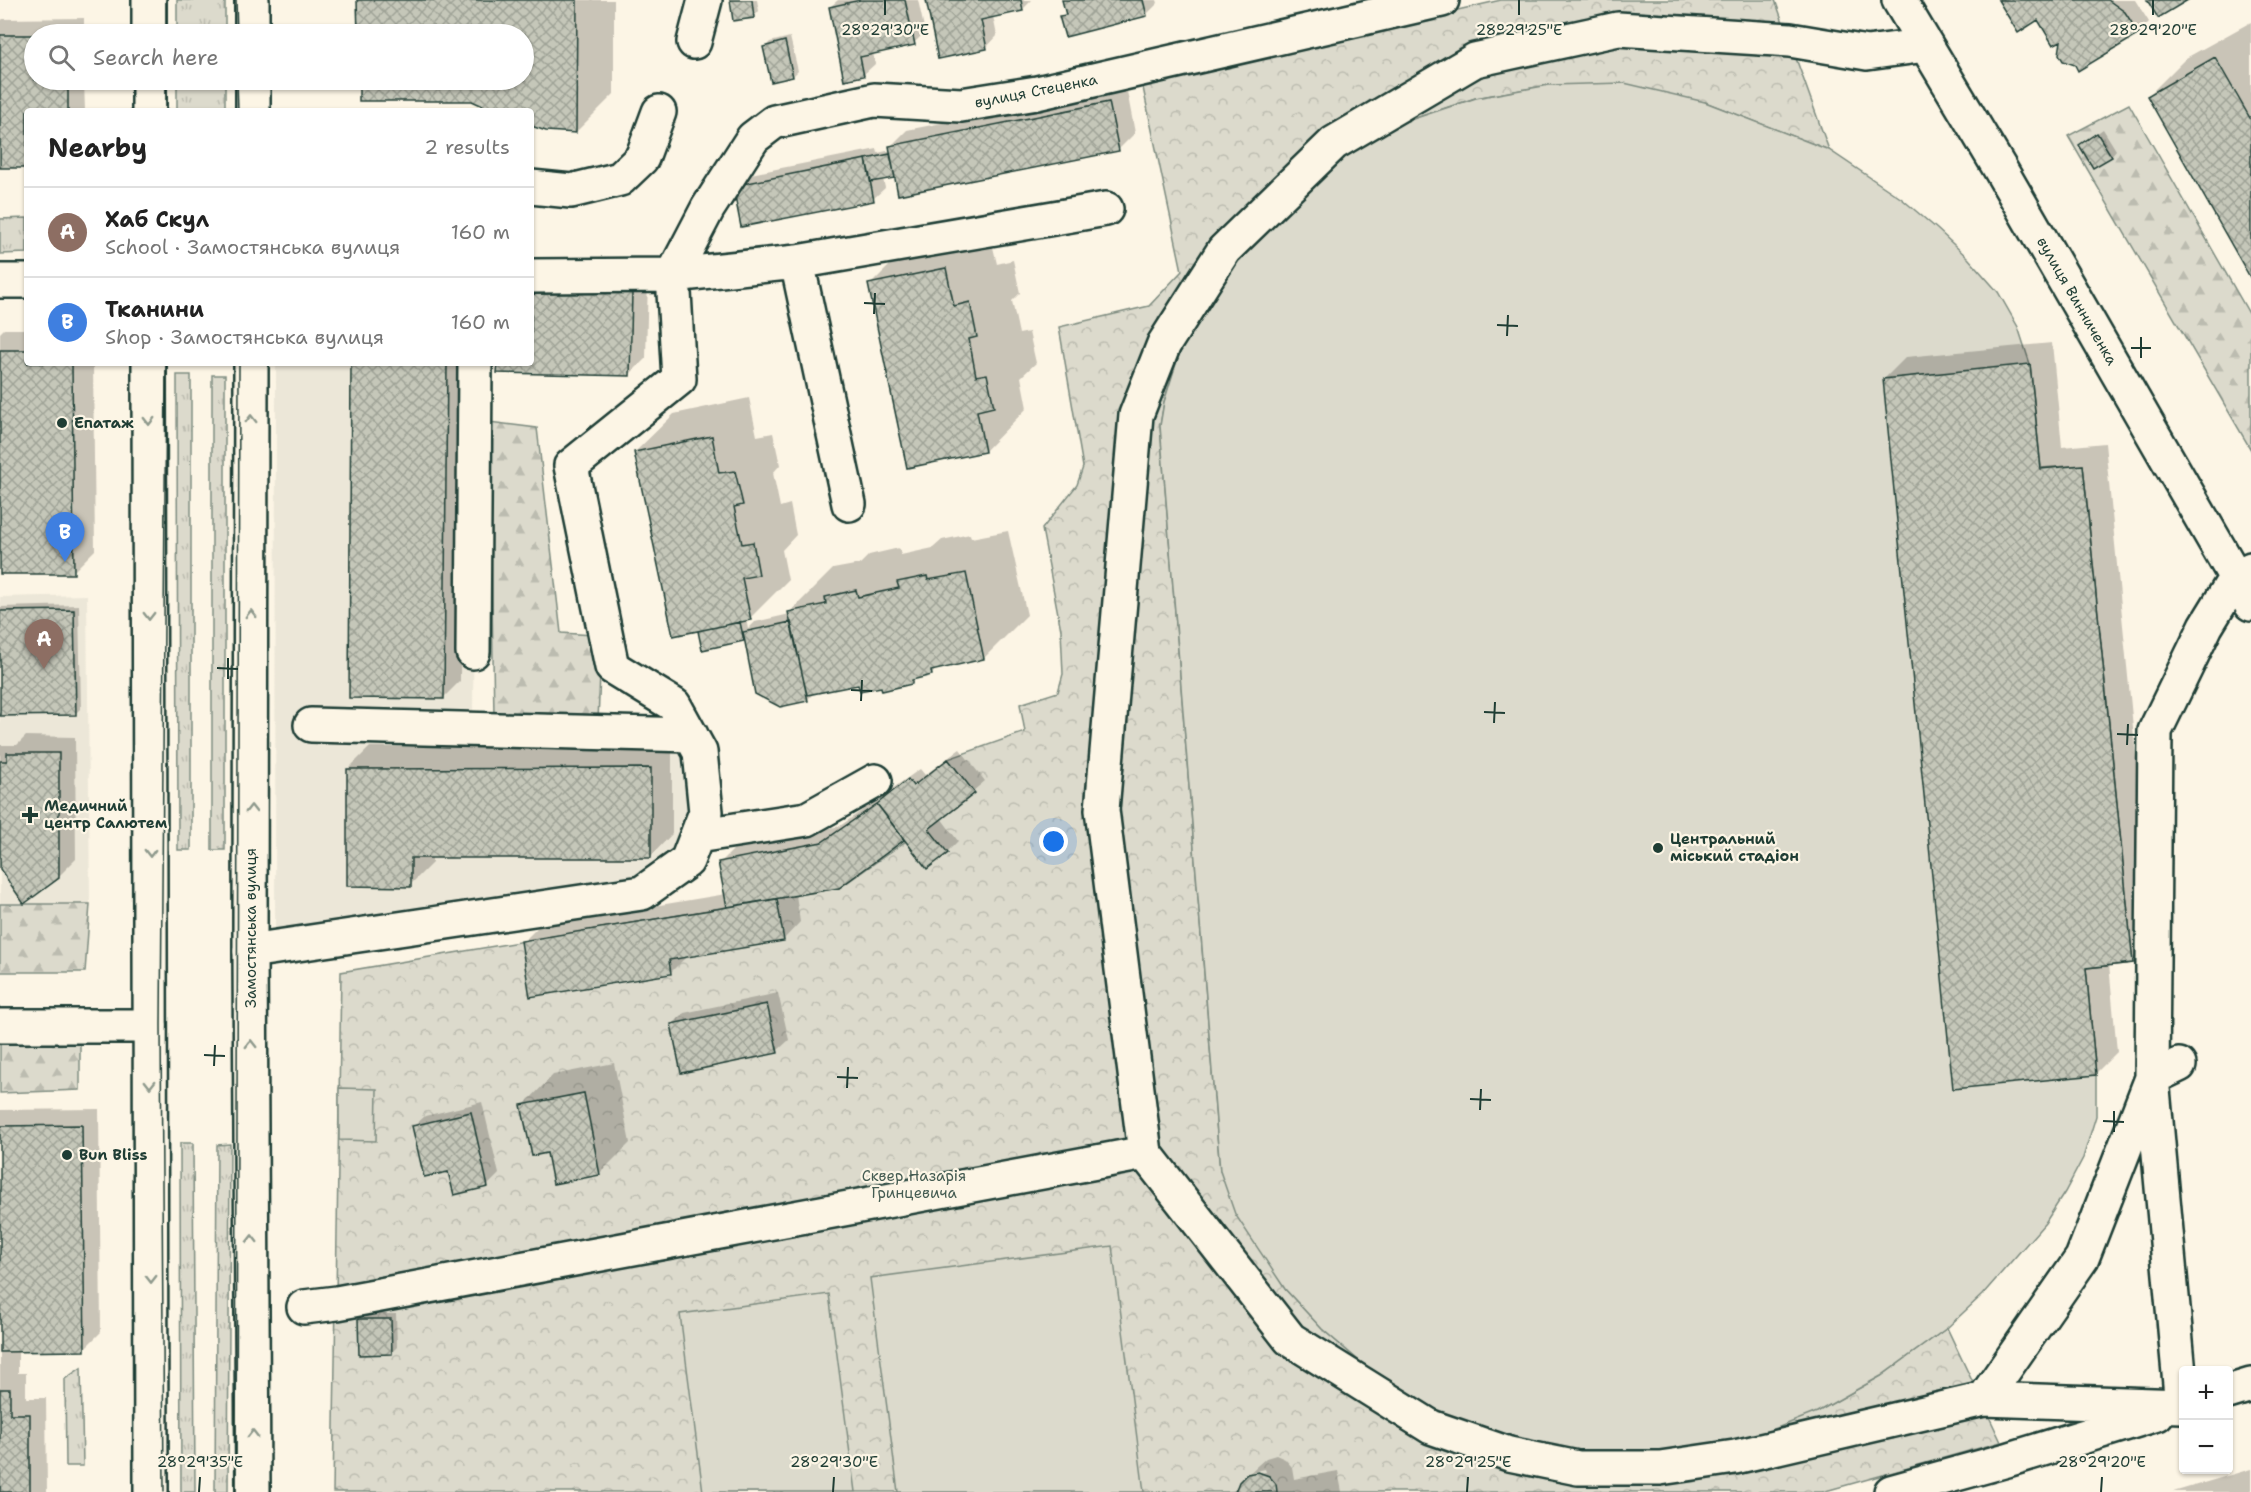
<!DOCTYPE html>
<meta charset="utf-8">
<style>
:root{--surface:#fff;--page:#f6f6f6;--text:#222;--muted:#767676;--line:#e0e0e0;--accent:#0b8043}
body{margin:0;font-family:"Shantell Sans",sans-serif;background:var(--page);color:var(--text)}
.controls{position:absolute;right:18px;bottom:18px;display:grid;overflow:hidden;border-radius:6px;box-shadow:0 2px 4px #0004}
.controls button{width:54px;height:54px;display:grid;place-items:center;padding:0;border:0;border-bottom:2px solid var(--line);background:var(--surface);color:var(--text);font:30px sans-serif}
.you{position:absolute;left:1054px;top:842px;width:21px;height:21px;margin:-15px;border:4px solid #fff;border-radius:50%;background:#1a73e8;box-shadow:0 0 0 9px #1a73e833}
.badge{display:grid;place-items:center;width:39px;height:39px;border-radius:50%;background:var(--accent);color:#fff;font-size:20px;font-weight:700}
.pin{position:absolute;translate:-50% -50px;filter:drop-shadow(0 2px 3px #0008)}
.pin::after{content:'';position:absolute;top:32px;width:21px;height:18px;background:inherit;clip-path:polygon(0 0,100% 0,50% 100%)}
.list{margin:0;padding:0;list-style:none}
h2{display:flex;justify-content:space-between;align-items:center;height:78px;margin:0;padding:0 24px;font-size:26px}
h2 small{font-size:20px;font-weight:400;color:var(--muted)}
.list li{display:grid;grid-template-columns:39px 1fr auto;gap:18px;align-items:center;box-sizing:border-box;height:90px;padding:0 24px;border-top:2px solid var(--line)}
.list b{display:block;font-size:22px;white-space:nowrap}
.list p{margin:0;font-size:20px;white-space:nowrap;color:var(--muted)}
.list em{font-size:20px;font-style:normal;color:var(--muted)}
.icon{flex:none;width:33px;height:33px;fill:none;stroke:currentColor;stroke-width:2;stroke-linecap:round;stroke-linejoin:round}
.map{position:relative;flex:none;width:2251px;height:1492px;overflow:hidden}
.search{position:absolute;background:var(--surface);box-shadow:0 2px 4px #0004;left:24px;top:24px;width:510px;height:66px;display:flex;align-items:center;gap:15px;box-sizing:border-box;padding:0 21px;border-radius:33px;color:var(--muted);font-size:22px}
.panel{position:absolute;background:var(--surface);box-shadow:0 2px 4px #0004;left:24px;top:108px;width:510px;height:258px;border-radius:6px}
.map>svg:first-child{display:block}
</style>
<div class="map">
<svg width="2251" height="1492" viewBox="0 0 2251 1492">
<defs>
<pattern id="grass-tufts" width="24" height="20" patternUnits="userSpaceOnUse" patternTransform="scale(1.5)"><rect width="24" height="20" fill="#dcdacc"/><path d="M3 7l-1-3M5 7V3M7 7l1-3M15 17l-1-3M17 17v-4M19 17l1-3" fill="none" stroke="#bcbcb0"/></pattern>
<pattern id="forest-firs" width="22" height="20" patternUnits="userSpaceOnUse" patternTransform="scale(1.5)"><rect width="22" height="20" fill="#dcdacc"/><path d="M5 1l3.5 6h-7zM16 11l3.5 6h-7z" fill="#bcbcb0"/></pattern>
<pattern id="park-crowns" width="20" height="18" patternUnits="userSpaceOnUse" patternTransform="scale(1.5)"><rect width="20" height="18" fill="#dcdacc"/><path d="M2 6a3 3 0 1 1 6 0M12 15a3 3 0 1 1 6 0" fill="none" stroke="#bcbcb0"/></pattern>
<pattern id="building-cross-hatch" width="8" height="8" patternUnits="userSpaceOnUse" patternTransform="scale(1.5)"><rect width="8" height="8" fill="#c5c7b9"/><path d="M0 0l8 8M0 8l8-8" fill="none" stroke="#9fa397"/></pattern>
</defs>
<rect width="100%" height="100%" fill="#fcf5e5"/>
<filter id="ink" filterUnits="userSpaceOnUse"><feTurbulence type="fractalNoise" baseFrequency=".0167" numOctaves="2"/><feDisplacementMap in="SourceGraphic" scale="12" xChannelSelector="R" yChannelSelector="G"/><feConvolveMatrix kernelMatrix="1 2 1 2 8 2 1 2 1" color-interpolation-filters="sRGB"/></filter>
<g filter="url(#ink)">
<path fill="#ece7d8" d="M 276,363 L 475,363 L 473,729 L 691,735 L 706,812 L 642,893 L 275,948 Z
M 87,595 L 90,904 L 0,904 L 0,597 Z"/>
<path fill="url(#grass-tufts)" stroke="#7e8c80" stroke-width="1.5" d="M 177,0 L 225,0 L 225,34 L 177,34 Z
M 177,80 L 225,80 L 225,111 L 177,111 Z
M 27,218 L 27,253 L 0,254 L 0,219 Z
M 177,375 L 191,375 L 191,850 L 178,850 Z
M 212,375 L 225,375 L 225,850 L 212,850 Z
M 180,1143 L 193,1143 L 195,1492 L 181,1492 Z
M 230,1144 L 228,1492 L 215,1492 L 217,1145 Z
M 81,1368 L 83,1466 L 66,1466 L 65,1379 Z"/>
<path fill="url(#forest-firs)" stroke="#7e8c80" stroke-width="1.5" d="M 2129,104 L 2251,317 L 2251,450 L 2068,136 Z
M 489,422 L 537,428 L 561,633 L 594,635 L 600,674 L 598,720 L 494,716 Z
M 0,904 L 90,904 L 85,972 L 0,972 Z
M 80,1040 L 80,1090 L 0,1093 L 0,1041 Z"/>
<path fill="url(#park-crowns)" stroke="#7e8c80" stroke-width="1.5" d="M 1501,0 L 1775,0 L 1829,150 L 1705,102 L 1549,85 L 1475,98 L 1404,122 L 1180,351 L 1164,402 L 1160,426 L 1220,1171 L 1285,1289 L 1322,1329 L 1378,1377 L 1817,1412 L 1881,1376 L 1947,1328 L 2001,1442 L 1822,1492 L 333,1492 L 341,972 L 839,888 L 974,793 L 948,759 L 1025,732 L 1020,704 L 1058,692 L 1063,674 L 1061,630 L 1042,529 L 1077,485 L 1083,467 L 1059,327 L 1149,306 L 1182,271 L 1142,83 Z"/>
<path fill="#dcdacc" stroke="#7e8c80" stroke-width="1.5" d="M 1624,83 L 1705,102 L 1829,150 L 1902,199 L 1937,229 L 1968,258 L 1998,292 L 2018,327 L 2030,364 L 2041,468 L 2083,465 L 2133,963 L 2086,968 L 2096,1075 L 2096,1116 L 2083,1158 L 2065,1192 L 2045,1223 L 1982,1295 L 1947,1328 L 1881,1376 L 1817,1412 L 1734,1445 L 1662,1457 L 1579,1455 L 1516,1442 L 1442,1416 L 1378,1377 L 1322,1329 L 1285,1289 L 1235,1214 L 1220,1171 L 1160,426 L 1164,402 L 1180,351 L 1237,261 L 1286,205 L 1343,155 L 1404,122 L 1476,98 L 1549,85 Z
M 339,1088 L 377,1089 L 376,1141 L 339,1140 Z
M 1112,1246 L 1144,1492 L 898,1492 L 870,1278 Z
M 829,1294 L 855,1492 L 703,1492 L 680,1314 Z"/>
<path fill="#0003" fill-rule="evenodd" d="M 359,0 L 614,0 L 614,94 L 576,132 L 531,124 L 531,111 L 498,111 L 472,99 L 360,100 L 360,80 L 524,80 L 524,34 L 359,34 Z
M 732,0 L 757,0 L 759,11 L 754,17 Z
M 838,0 L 918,0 L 925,32 L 914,43 L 873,52 L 875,64 L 863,75 L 830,7 Z
M 927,0 L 1032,0 L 1023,9 L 993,16 L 997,36 L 986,48 Z
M 1064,0 L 1157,0 L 1158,3 L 1147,14 L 1066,35 L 1061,17 L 1067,11 Z
M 2000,0 L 2135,0 L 2149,22 L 2138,33 L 2063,38 L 2039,18 Z
M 84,18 L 84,34 L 34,34 L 34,80 L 84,80 L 85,111 L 27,111 L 27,166 L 0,167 L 0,21 L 3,19 Z
M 2251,22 L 2251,276 L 2148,96 L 2186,58 Z
M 790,37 L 798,71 L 793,76 L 765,47 L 770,42 Z
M 1126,86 L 1135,133 L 1118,150 L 896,175 L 883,179 L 885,188 L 873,199 L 734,186 L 746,175 L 877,149 L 878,153 L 891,150 L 890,147 L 907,130 Z
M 2103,129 L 2116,150 L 2111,156 L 2081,145 Z
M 988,226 L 997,264 L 1013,260 L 1020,293 L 1012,301 L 1019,334 L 1029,332 L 1036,363 L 1021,377 L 1027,408 L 985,451 L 870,285 L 913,242 Z
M 531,275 L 648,277 L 646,358 L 629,375 L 499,363 L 531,363 Z
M 4,329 L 27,329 L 27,363 L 93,363 L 95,550 L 73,572 L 0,573 L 0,333 Z
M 2052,343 L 2062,447 L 2105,443 L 2154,940 L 2132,962 L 2109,964 L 2117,1052 L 2095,1074 L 1884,379 L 1906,357 Z
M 353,363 L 463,363 L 460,681 L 443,698 Z
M 749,398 L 757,436 L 773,433 L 780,465 L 773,473 L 780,507 L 790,504 L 796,535 L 782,550 L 788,580 L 750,618 L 746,619 L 748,629 L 755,622 L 790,614 L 790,612 L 833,569 L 860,564 L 869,555 L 899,548 L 901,555 L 933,548 L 942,540 L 970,534 L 971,538 L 1008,531 L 1027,615 L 984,658 L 937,668 L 932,674 L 918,677 L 912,683 L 882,685 L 859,683 L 815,692 L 807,700 L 745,638 L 743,640 L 699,631 L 703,628 L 635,452 L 674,414 Z
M 79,605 L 81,708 L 75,714 L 0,714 L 0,607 Z
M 26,736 L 75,737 L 76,859 L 58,877 L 0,867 L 0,745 L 17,745 Z
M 370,747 L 672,747 L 672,834 L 651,856 L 432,856 L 432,863 L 410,885 L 348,769 Z
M 960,749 L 985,781 L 941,818 L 958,841 L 947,852 L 904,837 L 839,887 L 796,895 L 800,922 L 784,939 L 688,955 L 671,972 L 523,942 L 540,925 L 726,894 L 720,863 L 737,846 L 840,826 L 920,769 L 925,775 Z
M 778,993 L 789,1040 L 777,1051 L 673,1024 L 684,1013 Z
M 614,1063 L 630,1143 L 600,1173 L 548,1152 L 523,1106 L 553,1075 Z
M 482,1102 L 499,1174 L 487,1186 L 450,1170 L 413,1127 L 425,1116 Z
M 99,1109 L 101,1332 L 84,1349 L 18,1350 L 18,1373 L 26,1373 L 26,1398 L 46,1398 L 47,1492 L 0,1492 L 0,1110 Z
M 365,1314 L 396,1314 L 397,1347 L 391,1353 L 360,1320 Z
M 1276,1455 L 1285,1459 L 1292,1467 L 1294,1479 L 1338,1471 L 1342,1492 L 1227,1492 L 1237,1490 L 1240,1482 L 1258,1465 L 1266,1458 ZM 1265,1469 L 1266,1472 L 1251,1475 L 1251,1472 Z
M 2251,1469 L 2251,1492 L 2173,1492 Z"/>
<path fill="url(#building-cross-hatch)" stroke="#1f3d34" stroke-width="1.5" d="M 357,0 L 577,0 L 576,133 L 546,131 L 531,126 L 531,111 L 494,111 L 472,101 L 359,101 L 359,80 L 524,80 L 524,34 L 358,34 Z
M 730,0 L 752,0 L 754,18 L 733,21 Z
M 860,0 L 905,0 L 915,45 L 860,57 L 864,76 L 844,80 L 829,7 Z
M 926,0 L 1021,0 L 1023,11 L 981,20 L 987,49 L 938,59 Z
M 1062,0 L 1143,0 L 1147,16 L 1065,37 L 1059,16 L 1066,15 Z
M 1998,0 L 2108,0 L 2125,12 L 2139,34 L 2078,71 L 2075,65 L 2063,61 L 2059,54 L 2061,41 L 2053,45 L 2038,20 L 2018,33 Z
M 2147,0 L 2188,0 L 2158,18 Z
M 0,35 L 34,35 L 34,80 L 68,80 L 68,111 L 27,111 L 27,168 L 0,168 Z
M 785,41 L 793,77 L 771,82 L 763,47 Z
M 2215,57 L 2251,120 L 2251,279 L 2147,96 Z
M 1109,102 L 1119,151 L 898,195 L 889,146 Z
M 2097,133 L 2112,157 L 2093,168 L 2079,145 Z
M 890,154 L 895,178 L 871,182 L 866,159 Z
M 866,159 L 874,201 L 741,227 L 733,186 Z
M 946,268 L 954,306 L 970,302 L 977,337 L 969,339 L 976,376 L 987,374 L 994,407 L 977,411 L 985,452 L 907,468 L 868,284 Z
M 531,291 L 632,293 L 630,376 L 497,373 L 498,363 L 531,363 Z
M 0,350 L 27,350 L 27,363 L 72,363 L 74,574 L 0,574 Z
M 351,363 L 447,363 L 444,699 L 349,698 Z
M 2030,364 L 2041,469 L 2083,465 L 2133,963 L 2086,968 L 2096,1075 L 1953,1089 L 1883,379 Z
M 712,436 L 719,473 L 735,471 L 743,505 L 734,507 L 742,544 L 753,542 L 759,575 L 742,578 L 751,620 L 673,636 L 634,452 Z
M 966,573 L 984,659 L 931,671 L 932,675 L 912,680 L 912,684 L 882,691 L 881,687 L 860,691 L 858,685 L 807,695 L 788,612 L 826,604 L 825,597 L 856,590 L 858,597 L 899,588 L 897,582 L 927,576 L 928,580 Z
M 74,610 L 76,715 L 0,716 L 0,611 Z
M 740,622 L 744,641 L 702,650 L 698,631 Z
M 791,622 L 808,701 L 780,707 L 755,694 L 743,632 Z
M 7,753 L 59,753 L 59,878 L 24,904 L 0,869 L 0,761 L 7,761 Z
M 948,759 L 975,793 L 929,829 L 948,853 L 927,869 L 877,804 L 908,779 L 913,786 Z
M 651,768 L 651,858 L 411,858 L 411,887 L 347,886 L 347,769 Z
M 877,804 L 904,840 L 839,888 L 727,907 L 718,862 L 822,842 Z
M 777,899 L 784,941 L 669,960 L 671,974 L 530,997 L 521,941 Z
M 767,1004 L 778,1053 L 681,1073 L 671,1024 Z
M 584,1093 L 600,1175 L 553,1184 L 547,1153 L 532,1156 L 521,1105 Z
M 471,1112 L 488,1187 L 454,1195 L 448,1172 L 424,1177 L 412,1126 Z
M 82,1125 L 85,1351 L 0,1352 L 0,1126 Z
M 358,1319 L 391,1319 L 392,1354 L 359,1355 Z
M 0,1389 L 10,1389 L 10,1414 L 30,1414 L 30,1492 L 0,1492 Z
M 1258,1472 L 1269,1476 L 1276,1484 L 1277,1492 L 1235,1492 L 1239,1482 L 1247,1474 Z"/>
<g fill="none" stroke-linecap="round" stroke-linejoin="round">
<defs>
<path id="minor" d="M 1899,0 L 1999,167 L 2251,604
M 694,42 L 705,0
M 531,187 L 571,191 L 620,179 L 642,158 L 659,112
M 797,262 L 849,504
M 673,275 L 708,208 L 753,138 L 774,122 L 874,100 L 961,105 L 1037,93 L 1442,0
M 531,276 L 673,275 L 797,262 L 1106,209
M 0,281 L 27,281
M 473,652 L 475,363
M 311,725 L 691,735
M 697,836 L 807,819 L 875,781
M 250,951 L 642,893 L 687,861 L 706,812 L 700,752 L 674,705 L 612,667 L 571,466 L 679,379 L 673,275
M 0,1026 L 150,1026
M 1145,1153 L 1102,810 L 1136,415 L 1164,344 L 1224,250 L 1334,143 L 1475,60 L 1618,29 L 1790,40 L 1867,53 L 1926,45
M 304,1307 L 337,1303 L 1145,1153 L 1290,1339 L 1431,1427 L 1509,1454 L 1578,1468 L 1660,1468 L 1735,1457 L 1984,1399 L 2182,1406 L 2152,1078 L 2155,731 L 2206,626 L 2236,577 L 2251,569
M 2228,1392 L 2251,1385
M 1984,1399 L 2082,1258 L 2152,1078 L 2179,1065
M 1891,1492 L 2007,1460 L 2157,1414"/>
<path id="major" d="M 149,0 L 149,34
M 252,0 L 252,34
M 253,80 L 253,111
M 149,111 L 149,80
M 149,363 L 151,1492
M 251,363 L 250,951 L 253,1492"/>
</defs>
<use href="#minor" stroke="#1f3d34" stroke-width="38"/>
<use href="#major" stroke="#1f3d34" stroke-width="38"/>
<use href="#minor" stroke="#fcf5e5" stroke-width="33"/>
<use href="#major" stroke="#fcf5e5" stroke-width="33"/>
<path stroke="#1f3d34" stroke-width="1.5" d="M 166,0 L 166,34
M 236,0 L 237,34
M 166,80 L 166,111
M 237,80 L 238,111
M 164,1492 L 161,1025 L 166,363
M 236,1492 L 239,363"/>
</g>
<defs><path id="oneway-chevron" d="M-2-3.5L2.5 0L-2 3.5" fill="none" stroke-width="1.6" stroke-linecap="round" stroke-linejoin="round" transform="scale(1.5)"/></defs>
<g stroke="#8e998c">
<use href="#oneway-chevron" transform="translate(251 419) rotate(-90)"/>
<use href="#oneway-chevron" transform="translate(149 421) rotate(90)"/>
<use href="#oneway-chevron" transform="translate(251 614) rotate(-90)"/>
<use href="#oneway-chevron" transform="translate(149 616) rotate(90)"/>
<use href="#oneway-chevron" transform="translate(251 809) rotate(-90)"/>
<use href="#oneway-chevron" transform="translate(150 853) rotate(90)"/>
<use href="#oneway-chevron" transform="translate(251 1044) rotate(-90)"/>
<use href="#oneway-chevron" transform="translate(150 1084) rotate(90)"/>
<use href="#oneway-chevron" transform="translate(252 1239) rotate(-90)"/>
<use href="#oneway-chevron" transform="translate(151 1279) rotate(90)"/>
<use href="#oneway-chevron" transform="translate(253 1434) rotate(-90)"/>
</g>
</g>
<path fill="none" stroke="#1f3d34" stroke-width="2" d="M 885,15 L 885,0M 1519,15 L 1519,0M 2153,15 L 2153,0M 864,303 L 885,304M 874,314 L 875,293M 1497,325 L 1518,326M 1507,336 L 1508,315M 2131,348 L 2151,348M 2141,358 L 2141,337M 217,668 L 238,669M 228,679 L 228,658M 851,690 L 872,691M 861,701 L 862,680M 1484,712 L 1505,713M 1494,723 L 1495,702M 2117,734 L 2138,735M 2127,745 L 2128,724M 204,1055 L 225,1056M 214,1066 L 215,1045M 837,1077 L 858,1078M 847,1088 L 848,1067M 1470,1099 L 1491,1100M 1480,1110 L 1481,1089M 2103,1121 L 2124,1122M 2114,1132 L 2114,1111M 199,1492 L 200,1477M 833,1492 L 834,1477M 1467,1492 L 1468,1477M 2101,1492 L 2102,1477"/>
<g fill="#1f3d34" stroke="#fcf5e5" stroke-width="2">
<circle cx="62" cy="423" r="6"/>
<path d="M27 806h6v6h6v6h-6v6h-6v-6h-6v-6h6z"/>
<circle cx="1658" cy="848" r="6"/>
<circle cx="67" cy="1155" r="6"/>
</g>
<g text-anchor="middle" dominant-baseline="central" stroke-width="4.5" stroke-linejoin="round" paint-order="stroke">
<g font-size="15" fill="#1f3d34" stroke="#fcf5e5">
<text transform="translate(1036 91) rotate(-11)">вулиця Стеценка</text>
<text transform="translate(2077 301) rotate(60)">вулиця Винниченка</text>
<text transform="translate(251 928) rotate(-90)">Замостянська вулиця</text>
</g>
<g font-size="15" font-weight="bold" fill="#1f3d34" stroke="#fcf5e5" text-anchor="start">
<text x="74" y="423">Епатаж</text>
<text x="44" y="806">Медичний<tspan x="44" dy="17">центр Салютем</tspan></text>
<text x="1670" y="839">Центральний<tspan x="1670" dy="17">міський стадіон</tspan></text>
<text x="79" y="1155">Bun Bliss</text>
</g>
<g font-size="15" fill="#455c52" stroke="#fcf5e5">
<text x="914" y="1176">Сквер Назарія<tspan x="914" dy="17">Гринцевича</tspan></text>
</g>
</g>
<g font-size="15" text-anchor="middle" fill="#1f3d34" stroke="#fcf5e5" stroke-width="4.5" stroke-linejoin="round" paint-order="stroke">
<text x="885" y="35">28°29'30"E</text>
<text x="1519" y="35">28°29'25"E</text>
<text x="2153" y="35">28°29'20"E</text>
<text x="200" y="1467">28°29'35"E</text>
<text x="834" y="1467">28°29'30"E</text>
<text x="1468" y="1467">28°29'25"E</text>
<text x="2102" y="1467">28°29'20"E</text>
</g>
</svg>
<div class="controls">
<button>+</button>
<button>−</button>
</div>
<div class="you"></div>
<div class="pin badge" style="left:44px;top:669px;background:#8d6e63">A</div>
<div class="pin badge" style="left:65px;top:562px;background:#3f7fe0">B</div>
<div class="search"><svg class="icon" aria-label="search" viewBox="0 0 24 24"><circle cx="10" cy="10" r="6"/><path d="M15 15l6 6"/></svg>Search here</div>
<section class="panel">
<h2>Nearby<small>2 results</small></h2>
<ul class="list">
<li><span class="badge" style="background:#8d6e63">A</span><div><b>Хаб Скул</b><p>School · Замостянська вулиця</p></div><em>160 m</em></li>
<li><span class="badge" style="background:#3f7fe0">B</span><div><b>Тканини</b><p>Shop · Замостянська вулиця</p></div><em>160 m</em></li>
</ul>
</section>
</div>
